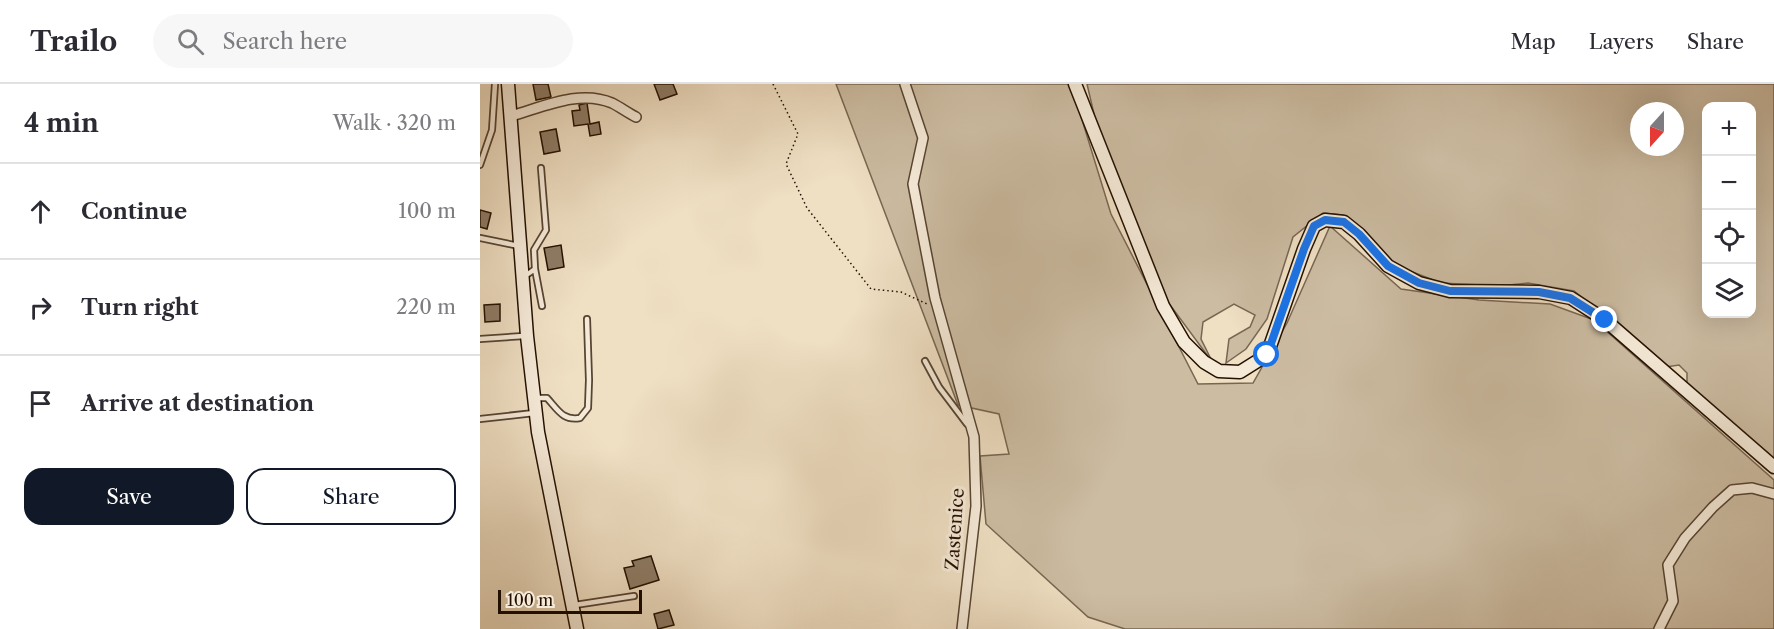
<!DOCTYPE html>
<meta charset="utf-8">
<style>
:root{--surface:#fff;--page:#f7f7f7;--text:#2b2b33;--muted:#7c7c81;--line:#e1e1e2;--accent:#111827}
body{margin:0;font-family:"Libre Caslon Text",serif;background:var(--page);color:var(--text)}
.controls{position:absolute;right:18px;top:18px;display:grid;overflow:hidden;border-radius:12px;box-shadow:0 6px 24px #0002}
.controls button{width:54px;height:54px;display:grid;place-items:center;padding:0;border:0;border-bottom:2px solid var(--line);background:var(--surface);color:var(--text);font:30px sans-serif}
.compass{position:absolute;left:1150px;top:18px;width:54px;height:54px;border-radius:50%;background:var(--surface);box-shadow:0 6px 24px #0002;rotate:201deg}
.scale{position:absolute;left:18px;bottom:15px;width:144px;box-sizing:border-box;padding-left:6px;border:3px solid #241001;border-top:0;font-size:16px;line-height:21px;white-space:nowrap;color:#241001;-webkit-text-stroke:4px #f5ead8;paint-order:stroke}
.stop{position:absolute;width:18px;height:18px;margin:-14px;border:4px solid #1a73e8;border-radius:50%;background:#fff}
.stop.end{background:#1a73e8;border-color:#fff;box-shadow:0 2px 6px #0008}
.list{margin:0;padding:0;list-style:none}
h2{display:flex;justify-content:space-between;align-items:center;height:78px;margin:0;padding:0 24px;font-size:26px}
h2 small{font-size:20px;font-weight:400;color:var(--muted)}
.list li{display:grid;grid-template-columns:39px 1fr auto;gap:18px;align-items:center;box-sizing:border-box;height:96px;padding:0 24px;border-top:2px solid var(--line)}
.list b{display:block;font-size:22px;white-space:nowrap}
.list em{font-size:20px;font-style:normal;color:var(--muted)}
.actions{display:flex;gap:12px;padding:18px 24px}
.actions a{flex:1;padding:14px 0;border:2px solid var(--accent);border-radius:18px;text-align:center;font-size:21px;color:var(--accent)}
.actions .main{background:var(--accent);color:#fff}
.icon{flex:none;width:33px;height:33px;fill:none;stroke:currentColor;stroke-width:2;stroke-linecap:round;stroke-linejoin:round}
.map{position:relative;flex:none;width:1294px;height:545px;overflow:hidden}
header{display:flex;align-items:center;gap:36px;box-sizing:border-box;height:84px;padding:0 30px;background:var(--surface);border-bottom:2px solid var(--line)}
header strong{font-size:28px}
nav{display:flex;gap:33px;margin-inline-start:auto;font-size:21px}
.search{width:420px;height:54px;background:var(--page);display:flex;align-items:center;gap:15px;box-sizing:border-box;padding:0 21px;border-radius:33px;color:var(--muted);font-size:22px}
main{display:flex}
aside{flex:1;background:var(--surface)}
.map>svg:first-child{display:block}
</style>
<header>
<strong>Trailo</strong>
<div class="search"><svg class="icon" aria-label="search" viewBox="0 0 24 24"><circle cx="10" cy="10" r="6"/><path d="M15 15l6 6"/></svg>Search here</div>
<nav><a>Map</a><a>Layers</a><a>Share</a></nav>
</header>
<main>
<aside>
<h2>4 min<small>Walk · 320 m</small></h2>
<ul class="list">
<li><svg class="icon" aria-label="ahead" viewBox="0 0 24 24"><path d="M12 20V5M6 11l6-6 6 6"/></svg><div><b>Continue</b></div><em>100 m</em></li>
<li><svg class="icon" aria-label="right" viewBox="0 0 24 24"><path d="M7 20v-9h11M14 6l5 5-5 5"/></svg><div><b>Turn right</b></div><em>220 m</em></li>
<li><svg class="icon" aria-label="arrive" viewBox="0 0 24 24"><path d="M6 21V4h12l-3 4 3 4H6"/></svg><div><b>Arrive at destination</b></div></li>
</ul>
<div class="actions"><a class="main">Save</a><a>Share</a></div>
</aside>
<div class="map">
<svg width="1294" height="545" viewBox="0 0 1294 545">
<rect width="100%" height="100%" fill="#efdfc3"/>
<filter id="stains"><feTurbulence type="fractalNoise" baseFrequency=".00333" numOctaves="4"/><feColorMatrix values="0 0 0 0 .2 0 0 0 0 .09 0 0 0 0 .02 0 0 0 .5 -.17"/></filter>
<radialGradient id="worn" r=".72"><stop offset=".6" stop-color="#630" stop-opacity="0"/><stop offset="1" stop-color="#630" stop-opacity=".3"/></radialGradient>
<path fill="#ccbca2" stroke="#786652" stroke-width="1.5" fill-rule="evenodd" d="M 356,0 L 591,0 L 631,130 L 718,300 L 773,299 L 807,239 L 850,142 L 921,205 L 999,216 L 1070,220 L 1114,236 L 1294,396 L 1294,545 L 645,545 L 608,533 L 506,440 L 500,372 L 529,370 L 519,330 L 478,321 Z
M 607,0 L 1294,0 L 1294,375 L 1207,303 L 1207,289 L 1199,281 L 1186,283 L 1094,207 L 1048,199 L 1019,202 L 961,199 L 912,180 L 887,149 L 863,131 L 843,129 L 813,153 L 787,235 L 766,265 L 746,279 L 749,255 L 770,243 L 775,231 L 754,220 L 723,238 L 721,255 L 733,279 L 679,206 L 624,73 ZM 1226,22 L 1272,22 L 1272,230 L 1226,230 ZM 1159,27 L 1195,27 L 1195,63 L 1159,63 Z"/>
<path fill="#8e7c66" stroke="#241001" stroke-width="1.5" d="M 53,0 L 68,0 L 71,13 L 56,16 Z
M 174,0 L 193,0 L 197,10 L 180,16 Z
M 107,19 L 110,40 L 119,38 L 121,50 L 110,52 L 108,40 L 94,42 L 92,27 L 100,26 L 99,21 Z
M 76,45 L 80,67 L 64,70 L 60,48 Z
M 0,126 L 11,129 L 7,145 L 0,143 Z
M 81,161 L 84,183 L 68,186 L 64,164 Z
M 20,220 L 20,237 L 5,238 L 4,221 Z
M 171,472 L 179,496 L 150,505 L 144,484 L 154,482 L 152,477 Z
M 189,526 L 194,541 L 178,545 L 174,530 Z"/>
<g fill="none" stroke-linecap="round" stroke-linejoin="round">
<defs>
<path id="service" d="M 0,81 L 12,46 L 15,0
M 0,154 L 39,162
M 55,185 L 62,222
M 45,192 L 55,185 L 54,166 L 66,146 L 61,84
M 0,255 L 44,252
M 445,277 L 459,303 L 487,340
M 55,314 L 67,314 C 78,326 83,337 100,334 L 108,324 L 109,296 L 107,235
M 0,335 L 54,329
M 95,521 L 154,512"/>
<path id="minor" d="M 425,0 L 443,54 L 433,100 L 455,214 L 494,353 L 496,422 L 482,545
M 31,32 C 63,23 100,5 132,19 C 140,23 148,29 156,33
M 1179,545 L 1193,517 L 1188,481 L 1205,454 L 1233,423 L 1252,406 L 1272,404 L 1294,410"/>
<path id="secondary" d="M 28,0 L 47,252 L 58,348 L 97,545
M 595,0 L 683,222 L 704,258 L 724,278 L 739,287 L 760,288 L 787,271 L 824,165 L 834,142 L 845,136 L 864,138 L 879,150 L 908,182 L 939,199 L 970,207 L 1059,208 L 1091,214 L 1125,236 L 1294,383"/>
</defs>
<use href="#service" stroke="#574432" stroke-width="8"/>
<use href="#minor" stroke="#574432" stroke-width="12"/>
<use href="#secondary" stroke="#241001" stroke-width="15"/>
<path stroke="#241001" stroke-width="1.5" stroke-dasharray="1.5 3" stroke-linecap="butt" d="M 293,0 L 318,50 L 306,80 L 327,124 L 391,205 L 421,208 L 447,220"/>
<use href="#service" stroke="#f5ead8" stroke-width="4.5"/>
<use href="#minor" stroke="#f5ead8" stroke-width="9"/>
<use href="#secondary" stroke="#f5ead8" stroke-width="12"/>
</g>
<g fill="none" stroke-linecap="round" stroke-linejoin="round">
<path stroke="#1a73e8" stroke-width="8" d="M 787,271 L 824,165 L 834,142 L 845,136 L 864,138 L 879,150 L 908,182 L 939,199 L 970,207 L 1059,208 L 1090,214 L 1125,236"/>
</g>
<g text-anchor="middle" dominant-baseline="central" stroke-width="6" stroke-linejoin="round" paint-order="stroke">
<g font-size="18" fill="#241001" stroke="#f5ead8">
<text transform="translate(475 445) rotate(-86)">Zastenice</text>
</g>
</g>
<rect width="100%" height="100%" filter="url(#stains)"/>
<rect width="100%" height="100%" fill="url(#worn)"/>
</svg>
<div class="controls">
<button>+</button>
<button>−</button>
<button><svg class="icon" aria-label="locate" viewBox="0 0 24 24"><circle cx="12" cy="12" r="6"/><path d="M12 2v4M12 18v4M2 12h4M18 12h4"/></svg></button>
<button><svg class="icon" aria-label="layers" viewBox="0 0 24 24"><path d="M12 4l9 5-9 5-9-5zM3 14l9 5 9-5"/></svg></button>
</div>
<svg class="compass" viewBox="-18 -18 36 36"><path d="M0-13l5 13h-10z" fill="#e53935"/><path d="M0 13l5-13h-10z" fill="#7c7c81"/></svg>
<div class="scale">100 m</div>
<div class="stop" style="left:787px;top:271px"></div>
<div class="stop end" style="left:1125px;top:236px"></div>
</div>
</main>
